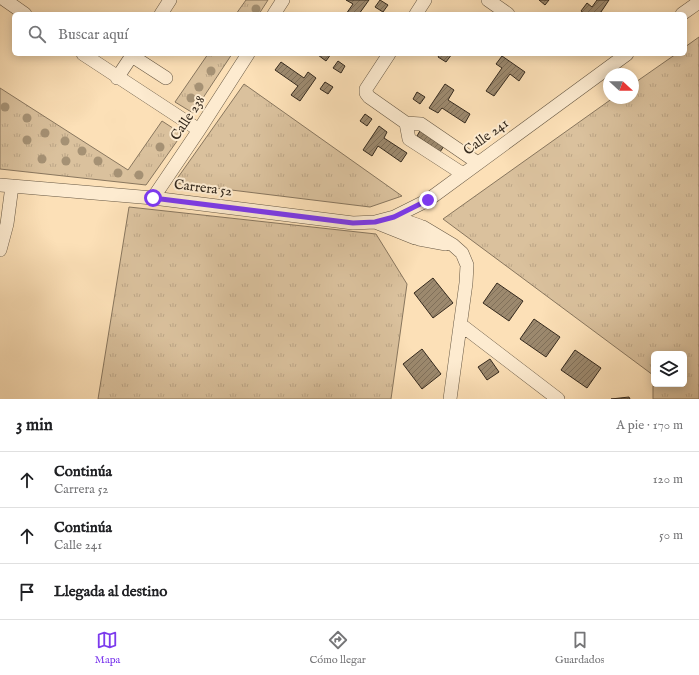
<!DOCTYPE html>
<html lang="es">
<meta charset="utf-8">
<style>
:root{--surface:#fff;--page:#f2f2f2;--text:#202124;--muted:#757577;--line:#e0e0e0;--accent:#7c3aed}
body{margin:0;font-family:"IM FELL English",serif;background:var(--page);color:var(--text)}
.controls{position:absolute;right:12px;bottom:12px;display:grid;overflow:hidden;border-radius:6px;box-shadow:0 2px 10px #0003}
.controls button{width:36px;height:36px;display:grid;place-items:center;padding:0;border:0;border-bottom:1px solid var(--line);background:var(--surface);color:var(--text);font:20px sans-serif}
.compass{position:absolute;left:603px;top:68px;width:36px;height:36px;border-radius:50%;background:var(--surface);box-shadow:0 2px 10px #0003;rotate:111deg}
.stop{position:absolute;width:12px;height:12px;margin:-9px;border:3px solid #7c3aed;border-radius:50%;background:#fff}
.stop.end{background:#7c3aed;border-color:#fff;box-shadow:0 1px 4px #0008}
.list{margin:0;padding:0;list-style:none}
h2{display:flex;justify-content:space-between;align-items:center;height:52px;margin:0;padding:0 16px;font-size:17px}
h2 small{font-size:13px;font-weight:400;color:var(--muted)}
.list li{display:grid;grid-template-columns:26px 1fr auto;gap:12px;align-items:center;box-sizing:border-box;height:56px;padding:0 16px;border-top:1px solid var(--line)}
.list b{display:block;font-size:15px;white-space:nowrap}
.list p{margin:0;font-size:13px;white-space:nowrap;color:var(--muted)}
.list em{font-size:13px;font-style:normal;color:var(--muted)}
.icon{flex:none;width:22px;height:22px;fill:none;stroke:currentColor;stroke-width:2;stroke-linecap:round;stroke-linejoin:round}
.map{position:relative;flex:none;width:699px;height:399px;overflow:hidden}
.search{position:absolute;background:var(--surface);box-shadow:0 2px 10px #0003;left:12px;right:12px;top:12px;height:44px;display:flex;align-items:center;gap:10px;box-sizing:border-box;padding:0 14px;border-radius:6px;color:var(--muted);font-size:15px}
.sheet{height:220px;background:var(--surface)}
nav{display:flex;justify-content:space-around;align-items:center;box-sizing:border-box;height:56px;border-top:1px solid var(--line);background:var(--surface);font-size:11px;color:var(--muted)}
nav a{display:grid;justify-items:center;gap:2px}
nav .on{color:var(--accent)}
.map>svg:first-child{display:block}
</style>
<div class="map">
<svg width="699" height="399" viewBox="0 0 699 399">
<defs>
<pattern id="grass-tufts" width="24" height="20" patternUnits="userSpaceOnUse"><rect width="24" height="20" fill="#dac19d"/><path d="M3 7l-1-3M5 7V3M7 7l1-3M15 17l-1-3M17 17v-4M19 17l1-3" fill="none" stroke="#bca687"/></pattern>
<pattern id="building-hatch" width="6" height="6" patternUnits="userSpaceOnUse"><rect width="6" height="6" fill="#9c896e"/><path d="M-1 1l2-2M0 6l6-6M5 7l2-2" fill="none" stroke="#80705a"/></pattern>
</defs>
<rect width="100%" height="100%" fill="#fce0b7"/>
<filter id="stains"><feTurbulence type="fractalNoise" baseFrequency=".005" numOctaves="4"/><feColorMatrix values="0 0 0 0 .2 0 0 0 0 .09 0 0 0 0 .02 0 0 0 .5 -.17"/></filter>
<radialGradient id="worn" r=".72"><stop offset=".6" stop-color="#630" stop-opacity="0"/><stop offset="1" stop-color="#630" stop-opacity=".3"/></radialGradient>
<path fill="url(#grass-tufts)" stroke="#88765e" fill-rule="evenodd" d="M 246,0 L 268,0 L 259,14 L 236,14 Z
M 699,37 L 699,399 L 653,399 L 653,375 L 443,219 L 613,98 L 633,98 L 633,84 L 676,54 L 685,54 L 685,47 ZM 654,354 L 684,354 L 684,384 L 654,384 Z
M 208,54 L 232,54 L 193,113 L 175,102 Z
M 244,84 L 402,196 L 370,207 L 174,183 Z
M 0,88 L 128,170 L 162,121 L 182,134 L 146,185 L 0,169 Z
M 129,207 L 376,234 L 407,284 L 391,399 L 98,399 Z"/>
<path fill="url(#building-hatch)" stroke="#352a1e" d="M 346,0 L 369,0 L 359,14 L 346,14 L 353,4 Z
M 380,0 L 388,5 L 383,12 L 375,7 Z
M 539,0 L 549,0 L 545,5 Z
M 597,0 L 609,0 L 601,12 L 604,14 L 585,14 L 581,11 L 587,3 L 592,7 Z
M 318,54 L 331,54 L 326,61 L 318,55 Z
M 440,54 L 452,54 L 446,62 L 438,57 Z
M 502,56 L 525,72 L 519,81 L 510,74 L 494,96 L 486,91 L 502,68 L 496,64 Z
M 338,61 L 345,66 L 341,73 L 333,68 Z
M 281,62 L 304,78 L 308,72 L 316,78 L 300,101 L 291,95 L 298,86 L 275,70 Z
M 325,82 L 333,87 L 328,94 L 320,89 Z
M 445,84 L 454,90 L 448,100 L 470,114 L 465,123 L 442,108 L 438,113 L 429,108 Z
M 417,92 L 425,97 L 420,104 L 413,99 Z
M 365,114 L 372,119 L 367,126 L 360,121 Z
M 379,126 L 387,132 L 384,138 L 407,153 L 401,162 L 378,146 L 372,156 L 363,150 Z
M 421,129 L 444,146 L 440,152 L 417,136 Z
M 433,278 L 453,303 L 433,318 L 414,293 Z
M 497,283 L 523,301 L 509,321 L 483,303 Z
M 534,319 L 560,337 L 546,357 L 520,339 Z
M 422,349 L 441,374 L 422,389 L 403,364 Z
M 575,350 L 601,368 L 587,388 L 561,370 Z
M 490,359 L 499,372 L 487,380 L 478,367 Z
M 629,397 L 630,399 L 611,399 Z"/>
<g fill="none" stroke-linecap="round" stroke-linejoin="round">
<defs>
<path id="minor" d="M 5,0 L 25,14
M 488,0 L 508,14
M 161,14 L 170,0
M 274,14 L 283,0
M 416,14 L 425,0
M 682,14 L 699,2
M 83,54 L 199,130
M 389,54 L 366,89 L 366,93 L 369,97 L 406,123 L 421,124 L 478,163
M 132,56 L 166,78
M 117,78 L 133,54
M 406,123 L 409,139 L 463,174
M 0,185 L 153,198 L 353,223 L 375,222 L 394,217 L 428,200 L 627,54
M 153,198 L 199,130 L 248,54
M 394,217 L 420,226
M 375,222 L 415,238
M 423,227 L 453,245 L 462,253 L 467,265 L 466,283 L 450,399
M 419,239 L 446,244
M 0,250 L 7,224 L 12,186
M 460,324 L 558,399"/>
</defs>
<use href="#minor" stroke="#675844" stroke-width="14"/>
<use href="#minor" stroke="#fdebd0" stroke-width="13"/>
</g>
<g fill="#a59174">
<circle cx="256" cy="9" r="4.5"/>
<circle cx="211" cy="71" r="4.5"/>
<circle cx="199" cy="87" r="4.5"/>
<circle cx="191" cy="98" r="4.5"/>
<circle cx="5" cy="107" r="4.5"/>
<circle cx="27" cy="118" r="4.5"/>
<circle cx="45" cy="133" r="4.5"/>
<circle cx="27" cy="140" r="4.5"/>
<circle cx="65" cy="141" r="4.5"/>
<circle cx="160" cy="147" r="4.5"/>
<circle cx="82" cy="151" r="4.5"/>
<circle cx="42" cy="159" r="4.5"/>
<circle cx="66" cy="161" r="4.5"/>
<circle cx="98" cy="161" r="4.5"/>
<circle cx="118" cy="173" r="4.5"/>
<circle cx="139" cy="175" r="4.5"/>
</g>
<g fill="none" stroke-linecap="round" stroke-linejoin="round">
<path stroke="#7c3aed" stroke-width="5" d="M 153,198 L 353,223 L 375,222 L 394,217 L 428,200"/>
</g>
<g text-anchor="middle" dominant-baseline="central" stroke-width="4" stroke-linejoin="round" paint-order="stroke">
<g font-size="14" fill="#352a1e" stroke="#fdebd0">
<text transform="translate(188 118) rotate(-57)">Calle 238</text>
<text transform="translate(486 137) rotate(-36)">Calle 241</text>
<text transform="translate(203 188) rotate(7)">Carrera 52</text>
</g>
</g>
<rect width="100%" height="100%" filter="url(#stains)"/>
<rect width="100%" height="100%" fill="url(#worn)"/>
</svg>
<div class="controls">
<button><svg class="icon" aria-label="layers" viewBox="0 0 24 24"><path d="M12 4l9 5-9 5-9-5zM3 14l9 5 9-5"/></svg></button>
</div>
<svg class="compass" viewBox="-18 -18 36 36"><path d="M0-13l5 13h-10z" fill="#e53935"/><path d="M0 13l5-13h-10z" fill="#757577"/></svg>
<div class="stop" style="left:153px;top:198px"></div>
<div class="stop end" style="left:428px;top:200px"></div>
<div class="search"><svg class="icon" aria-label="search" viewBox="0 0 24 24"><circle cx="10" cy="10" r="6"/><path d="M15 15l6 6"/></svg>Buscar aquí</div>
</div>
<section class="sheet">
<h2>3 min<small>A pie · 170 m</small></h2>
<ul class="list">
<li><svg class="icon" aria-label="ahead" viewBox="0 0 24 24"><path d="M12 20V5M6 11l6-6 6 6"/></svg><div><b>Continúa</b><p>Carrera 52</p></div><em>120 m</em></li>
<li><svg class="icon" aria-label="ahead" viewBox="0 0 24 24"><path d="M12 20V5M6 11l6-6 6 6"/></svg><div><b>Continúa</b><p>Calle 241</p></div><em>50 m</em></li>
<li><svg class="icon" aria-label="arrive" viewBox="0 0 24 24"><path d="M6 21V4h12l-3 4 3 4H6"/></svg><div><b>Llegada al destino</b></div></li>
</ul>
</section>
<nav>
<a class="on"><svg class="icon" aria-label="map" viewBox="0 0 24 24"><path d="M3 6l6-2 6 2 6-2v14l-6 2-6-2-6 2zM9 4v14M15 6v14"/></svg>Mapa</a>
<a><svg class="icon" aria-label="directions" viewBox="0 0 24 24"><path d="M12 3l9 9-9 9-9-9zM9 14v-3h6M13 9l2 2-2 2"/></svg>Cómo llegar</a>
<a><svg class="icon" aria-label="saved" viewBox="0 0 24 24"><path d="M7 4h10v16l-5-4-5 4z"/></svg>Guardados</a>
</nav>
